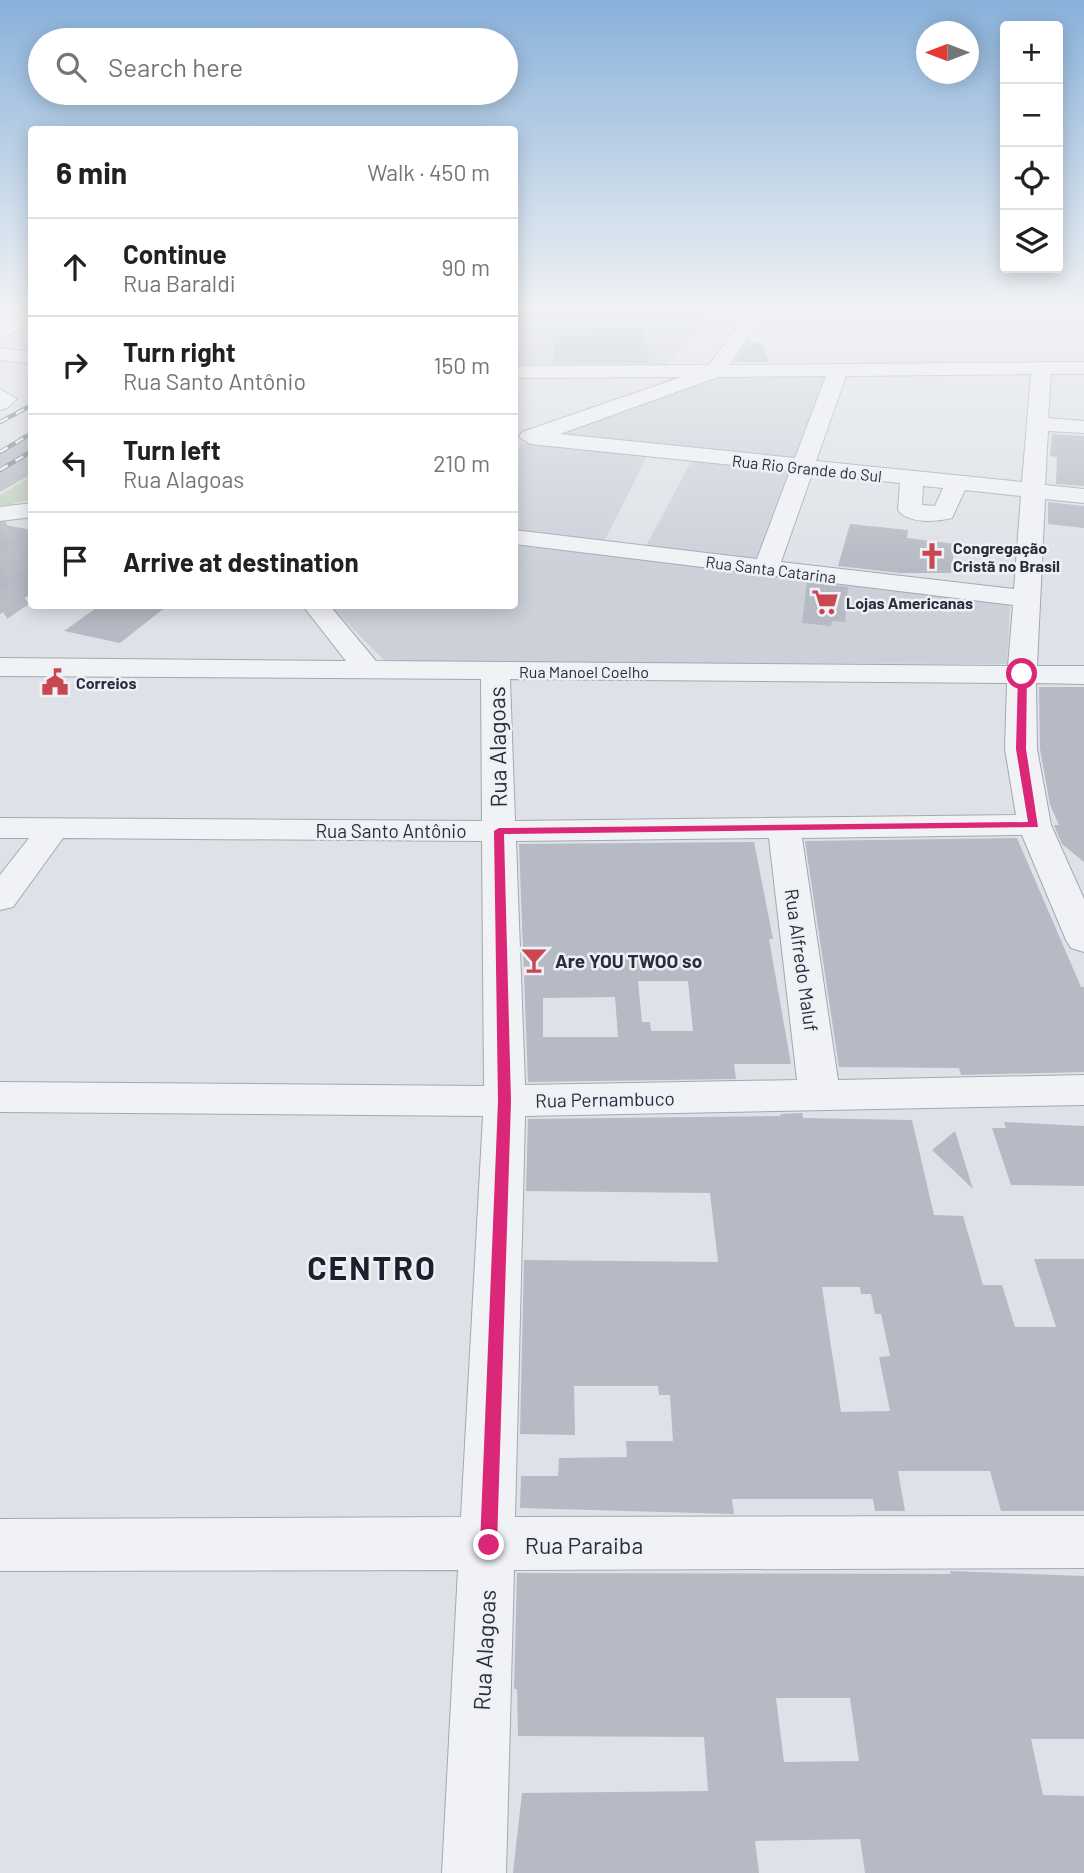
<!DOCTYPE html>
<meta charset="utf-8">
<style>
:root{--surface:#fff;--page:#f2f2f2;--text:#202124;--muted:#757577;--line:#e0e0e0}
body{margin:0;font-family:Barlow,sans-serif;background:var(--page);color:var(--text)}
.controls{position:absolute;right:21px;top:21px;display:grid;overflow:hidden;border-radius:7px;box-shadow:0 4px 18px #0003}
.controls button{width:63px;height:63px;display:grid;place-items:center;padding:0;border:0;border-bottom:2px solid var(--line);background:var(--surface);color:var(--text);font:35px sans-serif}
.compass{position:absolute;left:916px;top:21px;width:63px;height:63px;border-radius:50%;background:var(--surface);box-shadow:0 4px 18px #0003;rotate:270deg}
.stop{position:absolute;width:21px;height:21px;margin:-16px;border:5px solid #db2777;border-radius:50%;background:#fff}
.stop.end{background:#db2777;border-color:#fff;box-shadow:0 2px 7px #0008}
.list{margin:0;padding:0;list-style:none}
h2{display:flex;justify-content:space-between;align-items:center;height:91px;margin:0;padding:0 28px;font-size:30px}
h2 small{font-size:23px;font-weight:400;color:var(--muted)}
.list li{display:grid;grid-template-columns:46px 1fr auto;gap:21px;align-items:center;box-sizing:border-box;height:98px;padding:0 28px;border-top:2px solid var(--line)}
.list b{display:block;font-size:26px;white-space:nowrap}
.list p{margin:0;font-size:23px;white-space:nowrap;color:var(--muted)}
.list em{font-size:23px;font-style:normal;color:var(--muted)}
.icon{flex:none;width:38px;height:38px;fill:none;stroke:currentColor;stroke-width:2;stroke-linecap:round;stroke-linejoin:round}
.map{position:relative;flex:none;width:1084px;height:1873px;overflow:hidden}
.search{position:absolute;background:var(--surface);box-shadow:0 4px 18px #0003;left:28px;top:28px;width:490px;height:77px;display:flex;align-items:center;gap:18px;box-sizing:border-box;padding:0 24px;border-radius:38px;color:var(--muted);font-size:26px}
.panel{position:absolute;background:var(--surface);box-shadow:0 4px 18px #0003;left:28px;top:126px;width:490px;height:483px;border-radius:7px}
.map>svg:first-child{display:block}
</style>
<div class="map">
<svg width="1084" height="1873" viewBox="0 0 1084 1873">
<rect width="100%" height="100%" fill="#dee1e7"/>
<path fill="#ccd0d9" d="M 514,307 L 717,307 L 667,365 L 515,366 Z
M 829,370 L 795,462 L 554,435 L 718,372 Z
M 531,442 L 648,454 L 603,544 L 515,533 L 515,448 Z
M 692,460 L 794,471 L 757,562 L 645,548 Z
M 515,545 L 1010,603 L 1007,664 L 386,662 L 330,606 L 514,606 Z"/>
<path fill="#c3d1c0" d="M 31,476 L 31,499 L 0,507 L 0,495 Z"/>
<path fill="#b6bac4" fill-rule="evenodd" d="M 586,328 L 643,328 L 650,363 L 555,363 L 553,335 L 587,335 Z
M 747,343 L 762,343 L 769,362 L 734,362 Z
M 1052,434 L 1084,436 L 1084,486 L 1056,484 L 1057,457 L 1050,456 Z
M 32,436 L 32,474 L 0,492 L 0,454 Z
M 1048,502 L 1084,506 L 1084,528 L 1048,524 Z
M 0,524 L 32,530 L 32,593 L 0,614 Z
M 850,524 L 908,530 L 907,538 L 955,544 L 951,573 L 900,573 L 838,566 Z
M 807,582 L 848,587 L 845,622 L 832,621 L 831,626 L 802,623 Z
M 99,606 L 167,606 L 120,643 L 64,631 Z
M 1039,687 L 1084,687 L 1084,862 L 1062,844 L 1054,825 L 1059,825 L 1050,805 L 1040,749 Z
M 1017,838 L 1081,987 L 1084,987 L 1084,1072 L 961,1075 L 959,1068 L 839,1067 L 805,841 Z
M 754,842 L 773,939 L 769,939 L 791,1064 L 734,1064 L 736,1079 L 528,1082 L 519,844 ZM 638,981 L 688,981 L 693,1031 L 651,1031 L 650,1022 L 642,1022 ZM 615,997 L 618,1037 L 543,1037 L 543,998 Z
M 802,1113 L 803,1118 L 912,1120 L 934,1215 L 963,1216 L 983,1285 L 1002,1285 L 1015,1327 L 1056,1327 L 1034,1259 L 1084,1259 L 1084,1511 L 1001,1511 L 990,1471 L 898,1471 L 905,1511 L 875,1511 L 873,1499 L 732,1499 L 734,1514 L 520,1508 L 521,1476 L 558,1476 L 559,1458 L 627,1457 L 626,1441 L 673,1441 L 670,1395 L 659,1395 L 658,1386 L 574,1386 L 575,1435 L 520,1434 L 524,1260 L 718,1262 L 710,1193 L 526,1191 L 528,1119 L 781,1116 L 780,1114 ZM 822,1287 L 860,1287 L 861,1294 L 871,1294 L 875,1314 L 881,1314 L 890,1356 L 879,1357 L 890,1411 L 841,1412 Z
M 1004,1122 L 1084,1126 L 1084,1186 L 1011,1185 L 992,1128 L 1006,1128 Z
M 955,1131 L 973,1189 L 932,1150 Z
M 950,1571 L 1084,1576 L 1084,1739 L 1031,1739 L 1043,1795 L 1084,1796 L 1084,1873 L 865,1873 L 860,1839 L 755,1841 L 759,1873 L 513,1873 L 522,1793 L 708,1791 L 704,1737 L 518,1736 L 517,1689 L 514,1689 L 517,1573 L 951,1574 ZM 776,1698 L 850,1698 L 859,1761 L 784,1762 Z"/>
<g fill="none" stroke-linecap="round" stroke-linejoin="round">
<path stroke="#babdc5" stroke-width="26" stroke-dasharray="26 13" stroke-linecap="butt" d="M 0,529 L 7,525
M 0,570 L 32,549
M 0,608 L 32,586"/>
<defs>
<path id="minor" d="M 752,307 L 770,307 L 766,312 L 1084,311 L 1084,321 L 758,323 L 729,365 L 1084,362 L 1084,374 L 1051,374 L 1048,418 L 1084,421 L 1084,433 L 1048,431 L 1045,485 L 1084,489 L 1084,503 L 1045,499 L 1037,666 L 1084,666 L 1084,684 L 1036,683 L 1037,749 L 1051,825 L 1084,899 L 1084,952 L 1071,948 L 1066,940 L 1022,835 L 802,838 L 838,1080 L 1084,1075 L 1084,1105 L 525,1116 L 515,1517 L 1084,1516 L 1084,1568 L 514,1570 L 506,1873 L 442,1873 L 458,1570 L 0,1571 L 0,1519 L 461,1517 L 483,1116 L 0,1112 L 0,1082 L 484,1086 L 482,841 L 63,838 L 13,907 L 0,910 L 0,875 L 29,838 L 0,838 L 0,818 L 482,821 L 481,679 L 0,676 L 0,658 L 346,661 L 303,606 L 330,606 L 376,661 L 1008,666 L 1013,605 L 514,544 L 514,530 L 757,559 L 790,471 L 530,444 L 519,437 L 522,432 L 681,377 L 514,378 L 514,366 L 709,365 ZM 1031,374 L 1022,482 L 816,461 L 846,376 ZM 826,376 L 795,458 L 560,434 L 718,377 ZM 812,474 L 900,483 L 898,510 C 908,524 936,522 952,518 L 965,490 L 1021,496 L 1014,589 L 781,562 ZM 923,486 L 943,488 L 935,506 L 922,505 ZM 510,679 L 1007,683 L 1005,749 L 1016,815 L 515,821 ZM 769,838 L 797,1080 L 525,1085 L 516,841 Z
M 32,312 L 32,324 L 0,338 L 0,325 Z
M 0,348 L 32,352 L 32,364 L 0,360 Z
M 0,389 L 17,399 L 7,408 L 0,410 Z
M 32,503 L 32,517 L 0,521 L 0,507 Z"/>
<path id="major" d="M 751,307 L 770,307 L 770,308 L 761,314 Z"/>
</defs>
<use href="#minor" stroke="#a4a8b1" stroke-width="2"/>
<use href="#major" stroke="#9ea5b2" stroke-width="3"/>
<use href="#minor" fill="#f1f2f6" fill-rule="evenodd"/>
<use href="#major" fill="#fff" fill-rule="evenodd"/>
<defs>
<path id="rail" d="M 0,422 L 32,405
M 0,452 L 32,433
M 0,470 L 32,451"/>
</defs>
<use href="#rail" stroke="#788090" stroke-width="4.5"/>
<use href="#rail" stroke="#eef0f5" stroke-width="2.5" stroke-dasharray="9" stroke-linecap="butt"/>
</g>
<linearGradient id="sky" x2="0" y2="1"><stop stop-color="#89b1da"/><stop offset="0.54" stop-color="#f0f2f4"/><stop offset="1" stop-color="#f0f2f4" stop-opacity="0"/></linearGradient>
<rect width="1084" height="569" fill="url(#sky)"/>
<path fill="#db2777" d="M 1022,671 L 1027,674 L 1026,749 L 1038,827 L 504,834 L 511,1101 L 497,1545 L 495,1551 L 483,1551 L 480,1545 L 498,1101 L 494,831 L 499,828 L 1028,822 L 1016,749 L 1018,674 Z"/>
<defs>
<symbol id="church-bare" viewBox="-9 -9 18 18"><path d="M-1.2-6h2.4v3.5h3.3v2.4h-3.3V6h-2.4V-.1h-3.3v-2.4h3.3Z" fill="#c94751" stroke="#eef0f5" stroke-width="2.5" paint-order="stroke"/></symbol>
<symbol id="supermarket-bare" viewBox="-9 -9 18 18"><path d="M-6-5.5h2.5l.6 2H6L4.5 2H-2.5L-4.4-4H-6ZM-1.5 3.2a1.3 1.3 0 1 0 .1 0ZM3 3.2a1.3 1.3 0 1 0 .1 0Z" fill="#c94751" stroke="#eef0f5" stroke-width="2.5" paint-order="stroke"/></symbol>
<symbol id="civic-bare" viewBox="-9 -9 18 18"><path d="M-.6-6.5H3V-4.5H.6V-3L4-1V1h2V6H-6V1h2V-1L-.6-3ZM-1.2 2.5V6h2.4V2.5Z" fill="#c94751" stroke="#eef0f5" stroke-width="2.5" paint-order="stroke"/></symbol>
<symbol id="bar-bare" viewBox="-9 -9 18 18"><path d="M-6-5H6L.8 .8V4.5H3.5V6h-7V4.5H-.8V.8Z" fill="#c94751" stroke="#eef0f5" stroke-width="2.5" paint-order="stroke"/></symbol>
</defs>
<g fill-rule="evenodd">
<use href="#church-bare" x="913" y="537" width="38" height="38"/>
<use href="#supermarket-bare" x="806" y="583" width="38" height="38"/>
<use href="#civic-bare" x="36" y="663" width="38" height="38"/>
<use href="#bar-bare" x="515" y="941" width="38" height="38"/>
</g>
<g text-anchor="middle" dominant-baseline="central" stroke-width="5" stroke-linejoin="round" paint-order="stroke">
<g font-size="16" fill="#282e3e" stroke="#eef0f5">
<text transform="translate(807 468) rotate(6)">Rua Rio Grande do Sul</text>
<text transform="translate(771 569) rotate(7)">Rua Santa Catarina</text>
<text x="584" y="671">Rua Manoel Coelho</text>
</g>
<g font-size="16" font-weight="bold" fill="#282e3e" stroke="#eef0f5" text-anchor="start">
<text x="953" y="547">Congregação<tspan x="953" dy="18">Cristã no Brasil</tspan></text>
<text x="846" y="602">Lojas Americanas</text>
<text x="76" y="682">Correios</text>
</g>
<g font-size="19" fill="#282e3e" stroke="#eef0f5">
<text x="391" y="830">Rua Santo Antônio</text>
<text transform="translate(802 960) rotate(82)">Rua Alfredo Maluf</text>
<text transform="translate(605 1099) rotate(-1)">Rua Pernambuco</text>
</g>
<g font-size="19" font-weight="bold" fill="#282e3e" stroke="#eef0f5" text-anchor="start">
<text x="555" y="960">Are YOU TWOO so</text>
</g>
<g font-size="23" fill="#282e3e" stroke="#eef0f5">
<text transform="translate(497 747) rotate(-91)">Rua Alagoas</text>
<text x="584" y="1545">Rua Paraiba</text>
<text transform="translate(484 1650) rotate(-87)">Rua Alagoas</text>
</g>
<g font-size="32" font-weight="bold" letter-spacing="2" fill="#1a202e" stroke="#eef0f5">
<text x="372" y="1267">CENTRO</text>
</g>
</g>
</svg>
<div class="controls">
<button>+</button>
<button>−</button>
<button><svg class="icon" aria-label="locate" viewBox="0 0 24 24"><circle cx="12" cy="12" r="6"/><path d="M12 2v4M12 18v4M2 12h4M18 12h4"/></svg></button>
<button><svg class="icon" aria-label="layers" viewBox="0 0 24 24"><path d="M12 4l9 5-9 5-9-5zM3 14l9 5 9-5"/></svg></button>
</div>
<svg class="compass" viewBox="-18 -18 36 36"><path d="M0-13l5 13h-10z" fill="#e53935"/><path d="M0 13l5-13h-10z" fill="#757577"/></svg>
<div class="stop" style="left:1022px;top:674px"></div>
<div class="stop end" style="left:489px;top:1545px"></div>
<div class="search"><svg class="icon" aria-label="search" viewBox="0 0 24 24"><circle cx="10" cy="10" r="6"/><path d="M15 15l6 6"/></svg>Search here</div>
<section class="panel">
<h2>6 min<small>Walk · 450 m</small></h2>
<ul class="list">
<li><svg class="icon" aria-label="ahead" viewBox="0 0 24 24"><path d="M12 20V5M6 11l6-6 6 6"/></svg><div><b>Continue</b><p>Rua Baraldi</p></div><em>90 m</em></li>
<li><svg class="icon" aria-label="right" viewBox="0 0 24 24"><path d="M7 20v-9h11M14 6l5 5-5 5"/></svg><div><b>Turn right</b><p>Rua Santo Antônio</p></div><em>150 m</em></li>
<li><svg class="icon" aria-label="left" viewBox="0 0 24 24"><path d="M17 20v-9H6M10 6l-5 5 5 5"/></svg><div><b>Turn left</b><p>Rua Alagoas</p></div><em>210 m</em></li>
<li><svg class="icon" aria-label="arrive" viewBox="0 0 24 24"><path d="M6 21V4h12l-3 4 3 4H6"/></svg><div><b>Arrive at destination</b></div></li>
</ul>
</section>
</div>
